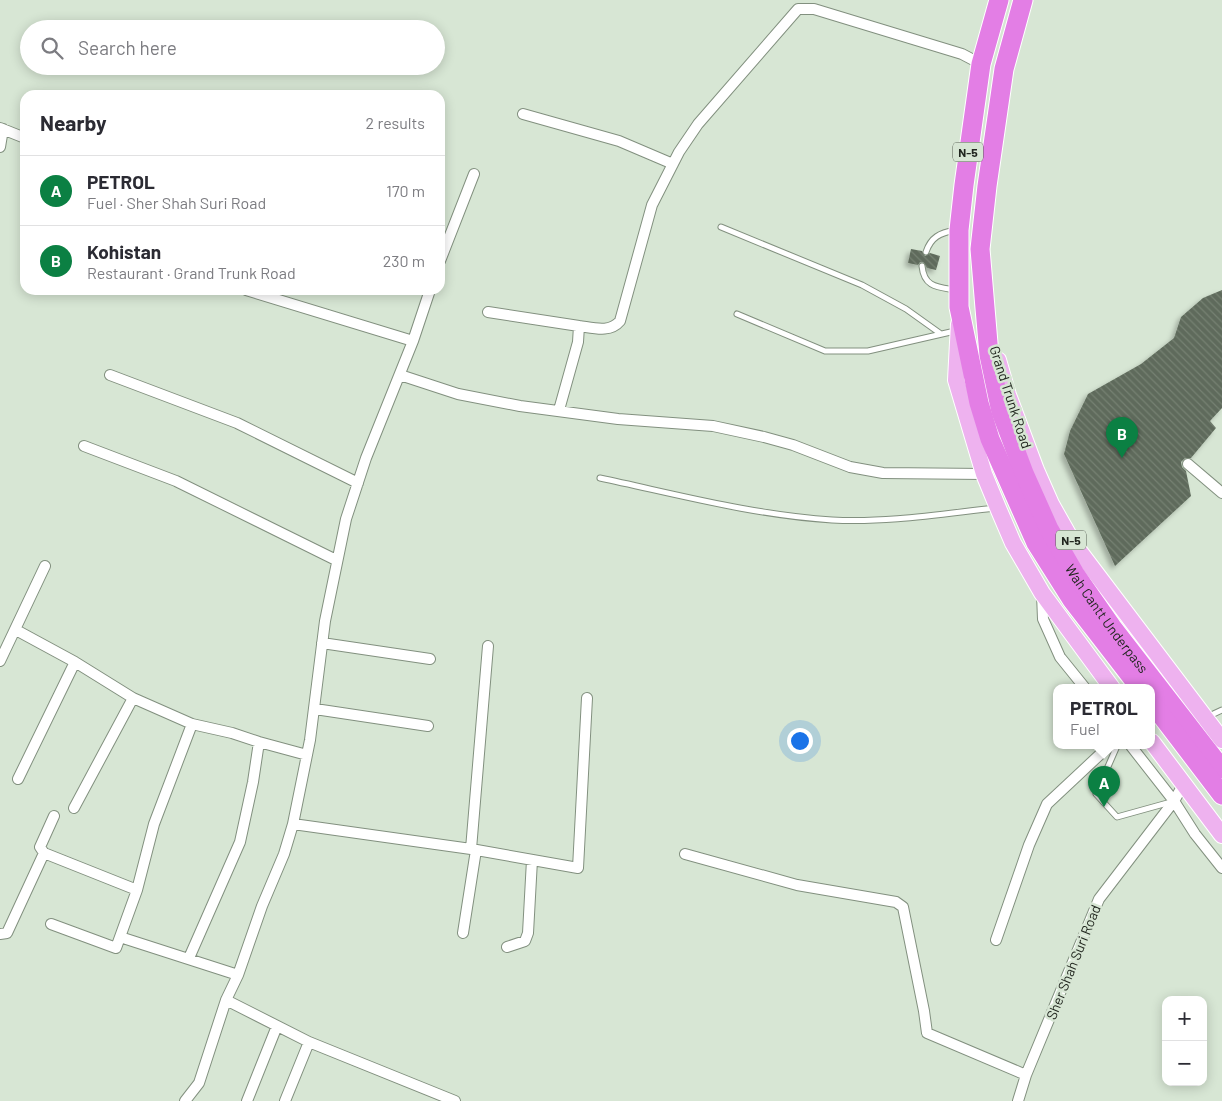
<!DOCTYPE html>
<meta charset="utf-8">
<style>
:root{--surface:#fff;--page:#f7f7f7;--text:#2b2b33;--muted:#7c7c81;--line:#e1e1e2;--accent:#0b8043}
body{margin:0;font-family:Barlow,sans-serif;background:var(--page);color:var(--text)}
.controls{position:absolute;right:15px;bottom:15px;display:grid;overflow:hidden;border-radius:10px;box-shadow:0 2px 12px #0003}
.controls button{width:45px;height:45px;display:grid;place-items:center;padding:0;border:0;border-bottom:1px solid var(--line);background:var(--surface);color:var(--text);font:25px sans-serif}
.you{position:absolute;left:799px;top:740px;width:18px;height:18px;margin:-12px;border:4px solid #fff;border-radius:50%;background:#1a73e8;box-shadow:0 0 0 8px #1a73e833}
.badge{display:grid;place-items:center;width:32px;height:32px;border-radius:50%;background:var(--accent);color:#fff;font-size:16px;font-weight:700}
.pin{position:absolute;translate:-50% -41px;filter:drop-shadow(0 1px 2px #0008)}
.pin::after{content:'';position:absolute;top:26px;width:18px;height:15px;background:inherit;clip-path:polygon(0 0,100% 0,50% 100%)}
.popup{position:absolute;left:1053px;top:684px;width:102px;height:65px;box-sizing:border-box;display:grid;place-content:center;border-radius:10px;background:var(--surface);filter:drop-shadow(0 1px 4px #0005);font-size:16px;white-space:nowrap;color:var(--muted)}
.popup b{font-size:19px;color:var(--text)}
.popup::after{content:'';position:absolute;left:50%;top:100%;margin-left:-10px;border:10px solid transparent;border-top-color:var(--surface)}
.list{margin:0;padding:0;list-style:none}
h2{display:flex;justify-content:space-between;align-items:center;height:65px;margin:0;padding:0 20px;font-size:21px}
h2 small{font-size:16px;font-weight:400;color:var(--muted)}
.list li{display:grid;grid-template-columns:32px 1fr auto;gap:15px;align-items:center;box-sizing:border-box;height:70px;padding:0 20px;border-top:1px solid var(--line)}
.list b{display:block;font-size:19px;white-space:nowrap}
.list p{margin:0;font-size:16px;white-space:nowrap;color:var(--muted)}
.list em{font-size:16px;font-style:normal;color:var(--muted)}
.icon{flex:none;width:28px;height:28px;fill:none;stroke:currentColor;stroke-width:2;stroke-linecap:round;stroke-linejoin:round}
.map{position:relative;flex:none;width:1222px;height:1101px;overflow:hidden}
.search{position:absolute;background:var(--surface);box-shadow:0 2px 12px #0003;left:20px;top:20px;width:425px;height:55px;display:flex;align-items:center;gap:12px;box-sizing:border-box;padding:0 18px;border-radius:28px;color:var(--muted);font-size:19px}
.panel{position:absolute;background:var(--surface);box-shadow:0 2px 12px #0003;left:20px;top:90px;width:425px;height:205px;border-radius:15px}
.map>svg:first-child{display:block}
</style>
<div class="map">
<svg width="1222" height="1101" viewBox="0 0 1222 1101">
<defs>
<pattern id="building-back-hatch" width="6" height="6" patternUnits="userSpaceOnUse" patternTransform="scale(1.25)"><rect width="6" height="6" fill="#5e6b5b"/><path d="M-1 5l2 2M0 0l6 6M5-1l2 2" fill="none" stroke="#768073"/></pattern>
<filter id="shadow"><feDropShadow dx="-3.5" dy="3.5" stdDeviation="2.5" flood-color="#0004"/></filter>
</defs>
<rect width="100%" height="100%" fill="#d7e6d4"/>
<path fill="url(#building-back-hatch)" filter="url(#shadow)" d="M 911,249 L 922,251 L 925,256 L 930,253 L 940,256 L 936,270 L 927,268 L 923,262 L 920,262 L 918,265 L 908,263 Z
M 1222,290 L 1222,408 L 1210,421 L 1216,428 L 1191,458 L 1185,458 L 1181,462 L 1182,467 L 1186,471 L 1191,496 L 1115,566 L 1064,454 L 1070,431 L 1088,394 L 1141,364 L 1174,338 L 1181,317 L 1203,298 Z"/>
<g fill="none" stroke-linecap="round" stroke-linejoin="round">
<defs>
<path id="lane" d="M 721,227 L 862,285 L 906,309 L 941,334
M 926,252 C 931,237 940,233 955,230
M 922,266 C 924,287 937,287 955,290
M 737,314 L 825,351 L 868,351 L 955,331
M 600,478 C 676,494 753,515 832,520 C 886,523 941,514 995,508
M 1207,717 L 1222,710
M 1117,746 L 1096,794 L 1117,817 L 1171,802"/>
<path id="street" d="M 523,114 L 619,141 L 673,164
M 0,128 L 25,138
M 0,147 L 3,129
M 440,261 L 474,174
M 246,290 L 413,341
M 488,312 L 579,326
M 110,375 L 237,423 L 358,483
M 400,375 L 458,394 L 520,406 L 618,419 L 713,426 L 764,437 L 793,445 L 850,467 L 883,473 L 984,474
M 559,410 L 578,342 L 579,326 C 594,328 610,333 620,321 L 652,205 L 679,152 L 698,124 L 798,9 L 814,9 L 962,54 L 981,64
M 84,446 L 176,481 L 336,560
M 1188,464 L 1222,493
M 1042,594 L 1043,619 L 1060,657 L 1085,688
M 16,630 L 75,662 L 133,698 L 192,724 L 232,733 L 259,742 L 307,755
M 322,643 L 430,659
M 0,661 L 45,566
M 315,709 L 428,726
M 1131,746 L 1174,801 L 1195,834 L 1222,868
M 18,779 L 75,662
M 74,808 L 133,698
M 54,816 L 40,847 L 44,853 L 137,890
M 293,824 L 471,849 L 578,868 L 587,698
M 471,849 L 488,646
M 685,854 L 797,885 L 896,902 L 903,907 L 924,1011 L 927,1033 L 1026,1075
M 51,924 L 116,948 L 137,890 L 154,824 L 192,724
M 463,933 L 476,850
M 0,934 L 7,933 L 44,853
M 120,937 L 238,975
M 996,940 L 1029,845 L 1047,804 L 1109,746
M 507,947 L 525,941 L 528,933 L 532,860
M 189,958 L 240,842 L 253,782 L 259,742
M 226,1000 L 309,1042 L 455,1101
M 185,1101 L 199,1083 L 226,1000 L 238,975 L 262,906 L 284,854 L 293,824 L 310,740 L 325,621 L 346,519 L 366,458 L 413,341 L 430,290
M 247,1101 L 277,1026
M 285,1101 L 309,1042
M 1018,1101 L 1026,1075 L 1099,899 L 1174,801 L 1183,785"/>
<path id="primary" d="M 959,324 L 956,380 L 984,474 L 998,508 L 1013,543 L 1042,593 L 1112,688
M 998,360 L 1008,395 L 1036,470 L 1051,504 L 1073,543 L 1222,740
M 1152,742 L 1222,835"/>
<g id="highway">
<path d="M 999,0 L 981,64 L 964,185 L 959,230 L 959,307 L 979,403 L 990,439 L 1036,543 L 1072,600 L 1140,688"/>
<path id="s1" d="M 1023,0 L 1004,69 L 987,186 L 980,249 L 989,355 L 1001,412 L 1024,473 L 1049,529 L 1075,574 L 1112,627 L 1222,769"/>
<path d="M 1152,703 L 1222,795"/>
</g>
</defs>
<use href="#lane" stroke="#82907f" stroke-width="7"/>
<use href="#street" stroke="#82907f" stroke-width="12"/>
<use href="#primary" stroke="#fff" stroke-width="18"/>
<use href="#highway" stroke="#fff" stroke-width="21"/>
<use href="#lane" stroke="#fff" stroke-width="5"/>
<use href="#street" stroke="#fff" stroke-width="10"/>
<use href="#primary" stroke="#eeb2ef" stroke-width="16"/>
<use href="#highway" stroke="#e37ee5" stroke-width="19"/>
</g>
<g text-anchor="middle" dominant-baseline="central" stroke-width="5" stroke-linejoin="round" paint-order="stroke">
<g fill="#d7e6d4" stroke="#586055" stroke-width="1">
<rect x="953" y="142.5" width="30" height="19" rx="4"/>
<rect x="1056" y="530.5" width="30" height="19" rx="4"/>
</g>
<g font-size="12" font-weight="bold" fill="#21261f">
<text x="968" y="152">N-5</text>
<text x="1071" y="540">N-5</text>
</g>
<g font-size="14" fill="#21261f" stroke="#d7e6d4">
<text transform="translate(1011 397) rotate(72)">Grand Trunk Road</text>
<text stroke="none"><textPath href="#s1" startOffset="651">Wah Cantt Underpass</textPath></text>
<text transform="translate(1073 962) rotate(-68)">Sher Shah Suri Road</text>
</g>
</g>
</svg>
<div class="controls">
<button>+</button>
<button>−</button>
</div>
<div class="you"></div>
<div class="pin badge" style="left:1104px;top:807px">A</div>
<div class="popup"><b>PETROL</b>Fuel</div>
<div class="pin badge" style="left:1122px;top:458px">B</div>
<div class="search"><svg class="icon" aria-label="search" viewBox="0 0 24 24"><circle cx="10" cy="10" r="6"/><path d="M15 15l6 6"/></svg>Search here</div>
<section class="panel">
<h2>Nearby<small>2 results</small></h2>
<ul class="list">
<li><span class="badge">A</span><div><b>PETROL</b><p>Fuel · Sher Shah Suri Road</p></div><em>170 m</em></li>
<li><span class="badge">B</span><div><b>Kohistan</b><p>Restaurant · Grand Trunk Road</p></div><em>230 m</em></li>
</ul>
</section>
</div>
